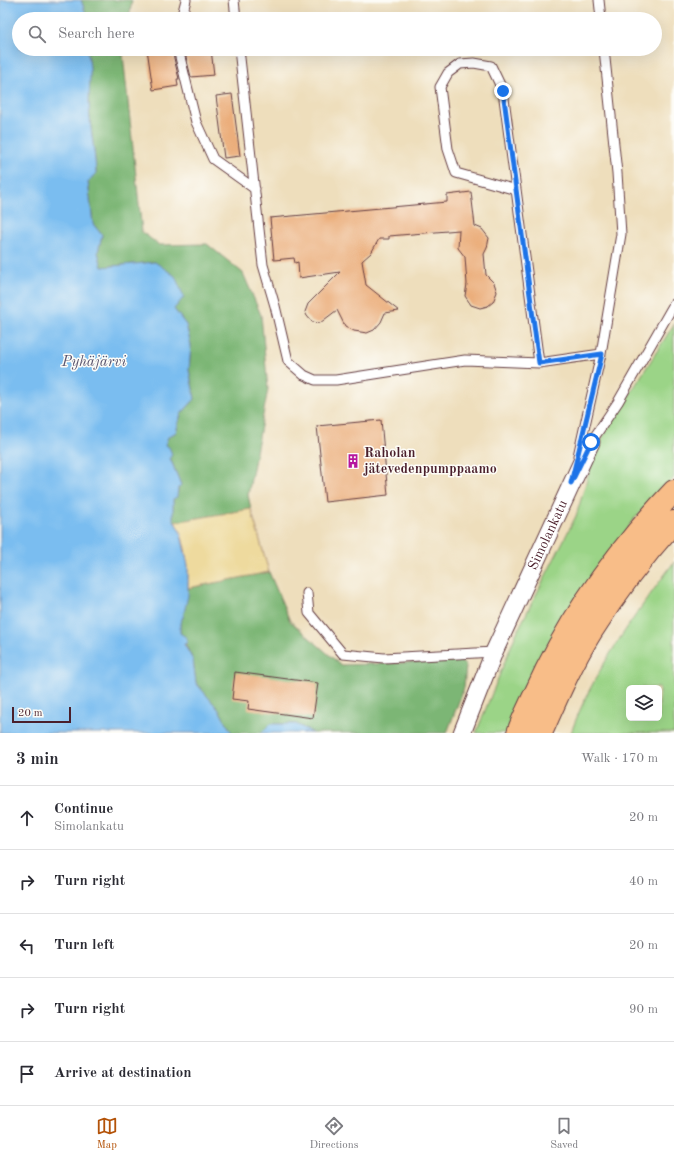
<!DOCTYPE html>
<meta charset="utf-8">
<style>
:root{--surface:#fff;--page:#f7f7f7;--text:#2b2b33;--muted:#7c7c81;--line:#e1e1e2;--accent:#b45309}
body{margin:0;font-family:"Old Standard TT",serif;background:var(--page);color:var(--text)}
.controls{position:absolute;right:12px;bottom:12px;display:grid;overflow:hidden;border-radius:6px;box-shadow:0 4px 16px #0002}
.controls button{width:36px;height:36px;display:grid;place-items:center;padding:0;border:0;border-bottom:1px solid var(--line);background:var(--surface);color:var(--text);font:20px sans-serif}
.scale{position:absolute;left:12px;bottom:10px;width:59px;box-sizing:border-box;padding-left:4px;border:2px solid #4a1f2b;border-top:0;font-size:11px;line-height:14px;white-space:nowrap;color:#4a1f2b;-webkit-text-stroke:3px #fdfcf7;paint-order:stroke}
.stop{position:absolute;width:12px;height:12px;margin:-9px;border:3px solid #1a73e8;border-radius:50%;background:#fff}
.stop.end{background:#1a73e8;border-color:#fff;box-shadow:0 1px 4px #0008}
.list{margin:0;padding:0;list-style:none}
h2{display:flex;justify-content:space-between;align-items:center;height:52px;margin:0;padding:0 16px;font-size:17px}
h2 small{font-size:13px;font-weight:400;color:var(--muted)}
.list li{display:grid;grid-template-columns:26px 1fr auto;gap:12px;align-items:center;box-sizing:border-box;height:64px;padding:0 16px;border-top:1px solid var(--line)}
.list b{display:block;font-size:15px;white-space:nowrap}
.list p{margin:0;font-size:13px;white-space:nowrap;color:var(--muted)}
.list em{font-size:13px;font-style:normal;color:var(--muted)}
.icon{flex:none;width:22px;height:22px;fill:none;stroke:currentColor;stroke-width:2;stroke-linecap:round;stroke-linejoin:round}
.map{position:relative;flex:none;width:674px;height:733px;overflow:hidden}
.search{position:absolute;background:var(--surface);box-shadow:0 4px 16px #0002;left:12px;right:12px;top:12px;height:44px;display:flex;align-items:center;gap:10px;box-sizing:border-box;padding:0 14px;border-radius:22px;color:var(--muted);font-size:15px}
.sheet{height:372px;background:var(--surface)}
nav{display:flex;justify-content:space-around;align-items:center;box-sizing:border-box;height:56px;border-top:1px solid var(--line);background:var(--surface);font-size:11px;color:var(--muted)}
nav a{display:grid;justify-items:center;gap:2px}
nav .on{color:var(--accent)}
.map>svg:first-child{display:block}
</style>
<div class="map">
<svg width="674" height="733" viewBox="0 0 674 733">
<rect width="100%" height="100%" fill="#fdfcf7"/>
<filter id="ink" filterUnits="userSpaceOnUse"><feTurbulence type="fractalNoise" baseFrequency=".025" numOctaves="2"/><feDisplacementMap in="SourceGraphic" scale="8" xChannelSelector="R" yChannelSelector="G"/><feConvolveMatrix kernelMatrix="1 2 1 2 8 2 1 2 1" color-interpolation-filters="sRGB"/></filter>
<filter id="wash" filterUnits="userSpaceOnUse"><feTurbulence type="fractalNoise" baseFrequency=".012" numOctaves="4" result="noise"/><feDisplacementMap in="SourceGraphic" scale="16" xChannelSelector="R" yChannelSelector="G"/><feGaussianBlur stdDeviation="0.9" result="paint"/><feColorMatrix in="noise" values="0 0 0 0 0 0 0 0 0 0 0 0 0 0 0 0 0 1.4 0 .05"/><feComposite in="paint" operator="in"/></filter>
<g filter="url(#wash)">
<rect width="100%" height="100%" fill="#eedebc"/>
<path fill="#9bd487" stroke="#727a59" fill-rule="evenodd" d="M 674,324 L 674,478 L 633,520 L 547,651 L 514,733 L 476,733 L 516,634 L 576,516 L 597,446 Z
M 674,562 L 674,733 L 571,733 C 592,672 636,614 674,562 ZM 629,688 L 659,688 L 659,718 L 629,718 Z"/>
<path fill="#7cb674" stroke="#636a50" d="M 81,0 L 132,0 L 129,19 L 88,19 Z
M 86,49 L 124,49 L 123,55 L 142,232 L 159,245 L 207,244 L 243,273 L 261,315 L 268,389 L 248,495 L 251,509 L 175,522 L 173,519 L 173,499 L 178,492 L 178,488 L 181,485 L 165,445 L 168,437 L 176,432 L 181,414 L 195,399 L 189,370 L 191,345 L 186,325 L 174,309 L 155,262 L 102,267 L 98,252 L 102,235 L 93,224 L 88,182 L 96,172 C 95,148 89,125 89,101 C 88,84 93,66 86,49 Z
M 269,572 L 290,621 L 341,665 L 460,661 L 466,666 L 464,688 L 447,733 L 313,733 L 296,724 L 271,724 L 261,733 L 232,733 L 219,710 L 196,683 L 193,660 L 180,633 L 180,623 L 183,617 L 188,588 Z"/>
<path fill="#eeda9e" stroke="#9c7c64" d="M 251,509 L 269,572 L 188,588 C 188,565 187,542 175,522 Z"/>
<path fill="#7abdf0" stroke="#626e8e" d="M 0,0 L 81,0 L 88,19 L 19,19 L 19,49 L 86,49 C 93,66 89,84 89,101 C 89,125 95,149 96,173 L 88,182 L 93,224 L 102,235 L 98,252 L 102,267 L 155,262 L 175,276 L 184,297 L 174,309 L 186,325 L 191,345 L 189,370 L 195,399 L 181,414 L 176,432 L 168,437 L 165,445 L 169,447 L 172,454 L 170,458 L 181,485 L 178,488 L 177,497 L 173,499 L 173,519 L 180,531 L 188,565 L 188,596 L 183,617 L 180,623 L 180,633 L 187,638 L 187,643 L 184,644 L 193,660 L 196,683 L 219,710 L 232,733 L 0,733 Z
M 271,724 L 296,724 L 313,733 L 261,733 Z"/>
<g id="blocks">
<path fill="#ebae7b" d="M 147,49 L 162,49 L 162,51 L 172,50 L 179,79 L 177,79 L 178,86 L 153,90 Z
M 184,49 L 211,49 L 214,75 L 191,77 Z
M 232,94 L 240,156 L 224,158 L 216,96 Z
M 471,192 L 475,226 L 482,229 L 489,238 L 487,248 L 484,254 L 486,275 L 494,283 L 497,292 L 493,302 L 488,306 L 480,308 L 471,305 L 465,296 L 467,284 L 465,257 L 458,248 L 459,230 L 389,236 L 389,239 L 379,239 L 371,253 L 362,261 L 366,285 L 399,311 L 385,313 L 381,322 L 374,330 L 367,333 L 354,331 L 345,326 L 337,310 L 320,323 L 312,322 L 307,316 L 305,312 L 308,304 L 340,272 L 299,278 L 298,262 L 295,263 L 294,258 L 274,260 L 270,218 L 447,202 L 447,195 Z
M 381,420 L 388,495 L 325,502 L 317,426 Z
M 235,672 L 318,683 L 313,718 L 248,709 L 249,701 L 232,699 Z"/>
</g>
</g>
<g filter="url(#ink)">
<use href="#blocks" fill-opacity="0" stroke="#633c41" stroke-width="1"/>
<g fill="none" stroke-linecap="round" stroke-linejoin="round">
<defs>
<path id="lane" d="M 234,0 L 236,19
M 599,0 L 601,19
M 181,19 L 186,0
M 178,49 L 196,122 L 213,159 L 255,189
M 239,49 L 263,265 L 275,306 L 288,361 L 304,375 L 315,380 L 336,380 L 465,360 L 539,363 L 601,354
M 516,190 L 456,173 L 448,149 L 440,87 L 448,73 L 460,64 L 474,63 L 491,66 L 503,91 L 539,363
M 591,442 L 618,402 L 674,304
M 578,456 L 601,354 L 621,234 L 617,173 L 604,49
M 307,593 L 309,613 L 343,654 L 384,658 L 494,652"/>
<g id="street">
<path id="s1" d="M 462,733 L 494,652 L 591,442"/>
</g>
<path id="highway" d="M 518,733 C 522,720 529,707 535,694 C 568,620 618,550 674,491
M 541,733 C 556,699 571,664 591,632 C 615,594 643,556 674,522"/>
</defs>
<use href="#lane" stroke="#633c41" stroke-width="11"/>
<use href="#street" stroke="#633c41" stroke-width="19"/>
<use href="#highway" stroke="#633c41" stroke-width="24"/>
<use href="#lane" stroke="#fff" stroke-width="9"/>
<use href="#street" stroke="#fff" stroke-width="17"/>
<use href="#highway" stroke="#f8bd88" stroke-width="22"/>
</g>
</g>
<g fill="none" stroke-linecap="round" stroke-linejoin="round" filter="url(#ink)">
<path stroke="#1a73e8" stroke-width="5" d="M 503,91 L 539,363 L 602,354 L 571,483 L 591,442"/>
</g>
<defs>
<symbol id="building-bare" viewBox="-9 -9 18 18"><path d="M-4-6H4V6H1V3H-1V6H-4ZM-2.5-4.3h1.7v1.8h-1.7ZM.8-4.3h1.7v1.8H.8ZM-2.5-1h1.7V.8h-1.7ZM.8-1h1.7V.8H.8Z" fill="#b5179e" stroke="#fdfcf7" stroke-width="2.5" paint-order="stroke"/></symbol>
</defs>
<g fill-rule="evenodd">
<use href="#building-bare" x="343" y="451" width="20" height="20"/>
</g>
<g text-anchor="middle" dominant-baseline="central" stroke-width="3" stroke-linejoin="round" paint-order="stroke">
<g font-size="14" font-weight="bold" fill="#4a1f2b" stroke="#fdfcf7" text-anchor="start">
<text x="364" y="453">Raholan<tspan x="364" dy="16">jätevedenpumppaamo</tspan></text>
</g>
<g font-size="14" fill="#4a1f2b" stroke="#fdfcf7">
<text stroke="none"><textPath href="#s1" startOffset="216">Simolankatu</textPath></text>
</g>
<g font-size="15" font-style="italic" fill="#5b5670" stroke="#fdfcf7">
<text x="94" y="362">Pyhäjärvi</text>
</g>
</g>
</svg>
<div class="controls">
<button><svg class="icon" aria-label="layers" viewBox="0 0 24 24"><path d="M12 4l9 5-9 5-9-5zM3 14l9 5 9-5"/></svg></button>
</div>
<div class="scale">20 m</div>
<div class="stop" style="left:591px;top:442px"></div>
<div class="stop end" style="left:503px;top:91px"></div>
<div class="search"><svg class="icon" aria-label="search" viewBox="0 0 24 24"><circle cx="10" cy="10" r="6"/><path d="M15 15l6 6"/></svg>Search here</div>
</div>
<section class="sheet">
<h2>3 min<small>Walk · 170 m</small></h2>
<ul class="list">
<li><svg class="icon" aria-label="ahead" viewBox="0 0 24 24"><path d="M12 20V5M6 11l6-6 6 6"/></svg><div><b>Continue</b><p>Simolankatu</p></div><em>20 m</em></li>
<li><svg class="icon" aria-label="right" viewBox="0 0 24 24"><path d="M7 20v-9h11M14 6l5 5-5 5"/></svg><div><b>Turn right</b></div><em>40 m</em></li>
<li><svg class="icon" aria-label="left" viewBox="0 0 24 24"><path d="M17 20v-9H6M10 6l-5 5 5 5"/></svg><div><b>Turn left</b></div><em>20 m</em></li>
<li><svg class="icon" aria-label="right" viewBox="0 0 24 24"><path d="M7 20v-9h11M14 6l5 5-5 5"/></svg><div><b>Turn right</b></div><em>90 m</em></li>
<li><svg class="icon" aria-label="arrive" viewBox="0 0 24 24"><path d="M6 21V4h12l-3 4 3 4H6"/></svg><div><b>Arrive at destination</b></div></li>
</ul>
</section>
<nav>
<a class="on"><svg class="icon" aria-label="map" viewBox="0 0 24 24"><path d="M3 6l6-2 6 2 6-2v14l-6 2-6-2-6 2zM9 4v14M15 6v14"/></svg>Map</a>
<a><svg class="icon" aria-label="directions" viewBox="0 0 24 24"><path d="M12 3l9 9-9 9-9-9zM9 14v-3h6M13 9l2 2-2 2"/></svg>Directions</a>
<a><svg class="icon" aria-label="saved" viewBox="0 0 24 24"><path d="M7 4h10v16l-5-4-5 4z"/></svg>Saved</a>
</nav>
